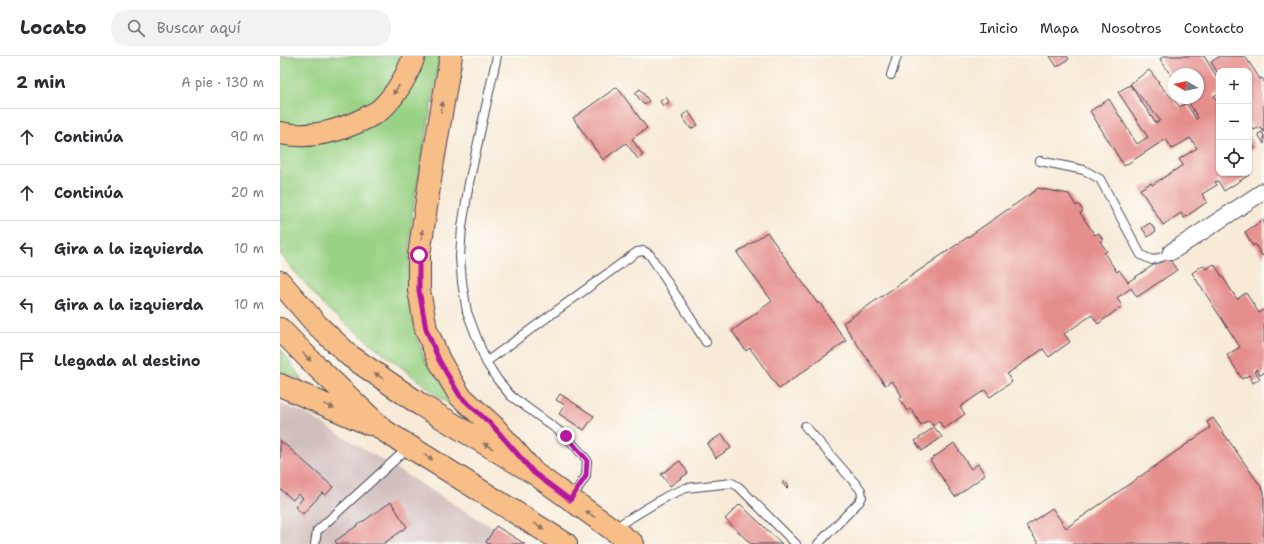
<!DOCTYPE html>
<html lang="es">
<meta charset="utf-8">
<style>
:root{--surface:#fff;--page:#f2f2f3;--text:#2b2b33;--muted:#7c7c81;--line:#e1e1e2}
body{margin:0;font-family:"Shantell Sans",sans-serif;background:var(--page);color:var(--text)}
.controls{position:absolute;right:12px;top:12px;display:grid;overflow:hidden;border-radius:8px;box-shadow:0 1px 3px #0004}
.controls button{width:36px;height:36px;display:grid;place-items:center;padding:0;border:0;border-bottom:1px solid var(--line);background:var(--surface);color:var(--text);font:20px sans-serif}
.compass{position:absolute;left:888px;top:12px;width:36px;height:36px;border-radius:50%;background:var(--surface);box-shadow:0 1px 3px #0004;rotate:279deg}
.stop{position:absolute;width:12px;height:12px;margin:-9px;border:3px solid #b5179e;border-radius:50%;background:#fff}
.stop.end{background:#b5179e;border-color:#fff;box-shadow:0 1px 4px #0008}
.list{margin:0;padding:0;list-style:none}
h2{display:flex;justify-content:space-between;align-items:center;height:52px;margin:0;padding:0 16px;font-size:17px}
h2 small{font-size:13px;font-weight:400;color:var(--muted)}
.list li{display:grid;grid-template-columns:26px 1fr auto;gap:12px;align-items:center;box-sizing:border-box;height:56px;padding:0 16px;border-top:1px solid var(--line)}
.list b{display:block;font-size:15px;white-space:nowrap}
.list em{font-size:13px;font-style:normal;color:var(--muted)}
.icon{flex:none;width:22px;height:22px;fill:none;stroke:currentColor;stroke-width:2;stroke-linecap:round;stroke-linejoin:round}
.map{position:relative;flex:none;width:984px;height:488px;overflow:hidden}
header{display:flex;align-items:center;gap:24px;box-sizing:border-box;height:56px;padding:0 20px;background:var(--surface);border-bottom:1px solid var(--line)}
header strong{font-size:19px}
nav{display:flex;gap:22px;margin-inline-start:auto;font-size:14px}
.search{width:280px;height:36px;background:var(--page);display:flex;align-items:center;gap:10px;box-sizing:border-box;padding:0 14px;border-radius:16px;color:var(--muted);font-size:15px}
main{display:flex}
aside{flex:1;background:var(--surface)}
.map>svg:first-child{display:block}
</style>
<header>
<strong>Locato</strong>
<div class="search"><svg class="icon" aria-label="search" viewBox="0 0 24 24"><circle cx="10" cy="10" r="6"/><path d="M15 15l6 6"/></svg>Buscar aquí</div>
<nav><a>Inicio</a><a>Mapa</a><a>Nosotros</a><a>Contacto</a></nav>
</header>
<main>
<aside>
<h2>2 min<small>A pie · 130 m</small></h2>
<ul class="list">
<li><svg class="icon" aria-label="ahead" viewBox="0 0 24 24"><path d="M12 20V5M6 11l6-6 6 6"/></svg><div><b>Continúa</b></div><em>90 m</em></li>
<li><svg class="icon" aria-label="ahead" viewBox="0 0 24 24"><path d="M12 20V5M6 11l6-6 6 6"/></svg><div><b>Continúa</b></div><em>20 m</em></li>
<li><svg class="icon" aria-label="left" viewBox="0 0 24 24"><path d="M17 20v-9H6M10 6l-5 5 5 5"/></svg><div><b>Gira a la izquierda</b></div><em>10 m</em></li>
<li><svg class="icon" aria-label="left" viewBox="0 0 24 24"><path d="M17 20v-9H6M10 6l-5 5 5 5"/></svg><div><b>Gira a la izquierda</b></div><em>10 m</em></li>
<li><svg class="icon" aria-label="arrive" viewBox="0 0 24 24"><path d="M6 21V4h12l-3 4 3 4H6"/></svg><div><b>Llegada al destino</b></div></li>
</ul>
</aside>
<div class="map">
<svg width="984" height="488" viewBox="0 0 984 488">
<rect width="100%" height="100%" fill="#fdfcf7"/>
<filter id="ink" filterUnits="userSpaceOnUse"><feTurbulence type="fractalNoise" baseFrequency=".025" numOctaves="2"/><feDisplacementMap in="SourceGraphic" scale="8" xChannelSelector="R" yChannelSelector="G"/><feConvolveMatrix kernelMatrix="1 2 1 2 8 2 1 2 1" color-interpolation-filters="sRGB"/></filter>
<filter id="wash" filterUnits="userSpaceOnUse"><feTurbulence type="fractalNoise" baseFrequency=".012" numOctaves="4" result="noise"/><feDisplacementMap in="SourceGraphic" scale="16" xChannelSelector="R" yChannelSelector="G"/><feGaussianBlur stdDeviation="0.9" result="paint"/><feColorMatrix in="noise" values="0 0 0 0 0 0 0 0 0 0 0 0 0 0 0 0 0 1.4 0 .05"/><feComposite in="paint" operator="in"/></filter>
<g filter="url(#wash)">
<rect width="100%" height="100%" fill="#f7ead7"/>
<path fill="#d1bfbe" d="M 0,348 L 25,357 L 239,488 L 0,488 Z"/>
<path fill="#9ad285" stroke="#5e7a60" d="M 0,0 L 160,0 L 132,159 L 127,235 L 135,274 L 145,306 L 202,374 L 48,254 L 0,198 Z
M 0,292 L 23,325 L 0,315 Z"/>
<g id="blocks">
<path fill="#e58f8d" d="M 770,0 L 787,0 L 789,3 L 777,11 Z
M 884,0 L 924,0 L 939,24 L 939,37 L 934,40 L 939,48 L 939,117 L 968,117 L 969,119 L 944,135 L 938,125 L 935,126 L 937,129 L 922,138 L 927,146 L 904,162 L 901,157 L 883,169 L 860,133 L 871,127 L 872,129 L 903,109 L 899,103 L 917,92 L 910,82 L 892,93 L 886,83 L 844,110 L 810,55 L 829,43 L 857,88 L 868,81 L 838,36 L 850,29 L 876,67 L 880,64 L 850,28 L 869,14 L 879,26 L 878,27 L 900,51 L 906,47 L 916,63 L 918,62 L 906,42 L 918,42 L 918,18 L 894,18 L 894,24 L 880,3 Z
M 940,0 L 965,0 L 980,23 L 982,22 L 984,25 L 984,76 L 980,71 L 974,74 L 969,67 L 969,15 L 939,15 L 939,19 L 931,6 Z
M 337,31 L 367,72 L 352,83 L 363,99 L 358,103 L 346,87 L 323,104 L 293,62 Z
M 360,33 L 369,45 L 364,49 L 355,37 Z
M 386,41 L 389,46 L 383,50 L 380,45 Z
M 408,55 L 418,69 L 411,73 L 402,60 Z
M 982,76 L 984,80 L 984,88 L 978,78 Z
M 969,79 L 975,92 L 969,96 Z
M 757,132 L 789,138 L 796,150 L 798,148 L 803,155 L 800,157 L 815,179 L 819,177 L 823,184 L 820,186 L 827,195 L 824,197 L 837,216 L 839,214 L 848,226 L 887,200 L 897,214 L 857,241 L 851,232 L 837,242 L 842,250 L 818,268 L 812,259 L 784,278 L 790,286 L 769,301 L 763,293 L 727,318 L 732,326 L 710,341 L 705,334 L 680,351 L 685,358 L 664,373 L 659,365 L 653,370 L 649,364 L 641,369 L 631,353 L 627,355 L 619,342 L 622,340 L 612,325 L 605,329 L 563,267 L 756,134 Z
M 984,163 L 984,198 L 982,200 L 975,188 L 973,190 L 965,176 Z
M 870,167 L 876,175 L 868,181 L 862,172 Z
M 487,176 L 538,248 L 539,246 L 566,285 L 499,333 L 470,292 L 466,295 L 452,275 L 492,245 L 457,197 Z
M 934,208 L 957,243 L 966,237 L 979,257 L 984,253 L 984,317 L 980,319 L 976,313 L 975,315 L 980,323 L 973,327 L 969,319 L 962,323 L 947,299 L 960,291 L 912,217 L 923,209 L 926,213 Z
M 280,338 L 314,360 L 304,374 L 279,358 L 285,349 L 276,344 Z
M 933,362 L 984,435 L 984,488 L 759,488 L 746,470 L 772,452 L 786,472 L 930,372 L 927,366 Z
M 654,371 L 662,381 L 642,395 L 635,385 Z
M 442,378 L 451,392 L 436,402 L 427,388 Z
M 0,384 L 53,431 L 46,439 L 42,437 L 23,458 L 15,451 L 23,442 L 18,438 L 13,444 L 0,433 Z
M 674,387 L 691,413 L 698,408 L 705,419 L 675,441 L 650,404 Z
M 400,405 L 408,417 L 390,430 L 381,418 Z
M 504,425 L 509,430 L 507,432 L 502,427 Z
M 111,446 L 127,471 L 103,488 L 57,488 L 55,485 Z
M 460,448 L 502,488 L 471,488 L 445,463 Z
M 216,470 L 245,488 L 209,488 L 206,486 Z"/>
</g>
</g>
<g filter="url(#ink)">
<use href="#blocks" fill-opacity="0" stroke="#424052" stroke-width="1"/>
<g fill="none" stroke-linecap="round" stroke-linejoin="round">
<defs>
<path id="service" d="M 217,0 L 189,127 L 182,171 L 180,201 L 182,226 L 187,256 L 206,306 L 217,323 L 231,340 L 286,380 L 307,404 L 306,420 L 291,443
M 611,19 L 617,0
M 760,105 L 804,114 L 820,123 L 861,199 L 872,204 L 882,201 L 891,196
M 206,306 L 357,196 L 364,195 L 370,199 L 426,286
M 525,370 L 581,434 L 582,441 L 579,446 L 538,488
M 334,472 L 387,440 L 406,432 L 452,427 L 459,431 L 516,488
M 35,488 L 37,475 L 129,391"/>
<path id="minor" d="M 891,196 L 984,135"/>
<path id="primary" d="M 171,0 L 151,117 L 139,199 L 139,234 L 146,273 L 159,304 L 180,340 L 213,370 L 254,417
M 0,77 C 29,83 60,75 86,62 C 91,59 96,57 100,54 C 116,39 127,20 134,0
M 0,226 L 38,270 L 70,300 L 141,349 L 254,417 L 353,488
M 0,273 L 34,308 L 103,374 L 286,488
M 0,329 L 89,368"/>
</defs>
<use href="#service" stroke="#424052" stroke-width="10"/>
<use href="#minor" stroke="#424052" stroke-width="18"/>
<use href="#primary" stroke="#424052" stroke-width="24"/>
<use href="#service" stroke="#fff" stroke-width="8"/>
<use href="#minor" stroke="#fff" stroke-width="16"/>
<use href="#primary" stroke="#f7be88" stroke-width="22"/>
</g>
<defs><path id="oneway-solid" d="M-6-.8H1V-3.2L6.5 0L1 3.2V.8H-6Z"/></defs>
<g fill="#8c7062">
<use href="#oneway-solid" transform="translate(116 34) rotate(123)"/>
<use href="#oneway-solid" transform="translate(162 51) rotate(-80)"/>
<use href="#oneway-solid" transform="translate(142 179) rotate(-82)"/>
<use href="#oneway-solid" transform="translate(27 301) rotate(46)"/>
<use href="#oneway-solid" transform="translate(99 320) rotate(-145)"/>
<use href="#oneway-solid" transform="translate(49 350) rotate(23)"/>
<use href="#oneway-solid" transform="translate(208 390) rotate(-149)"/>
<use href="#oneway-solid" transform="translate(148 401) rotate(32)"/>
<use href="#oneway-solid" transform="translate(310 458) rotate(-145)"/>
<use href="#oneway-solid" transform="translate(259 470) rotate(32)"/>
</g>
</g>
<g fill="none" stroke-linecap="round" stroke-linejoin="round" filter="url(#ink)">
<path stroke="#b5179e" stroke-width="5" d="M 139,199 L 139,234 L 146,273 L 159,304 L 180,340 L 213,370 L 254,417 L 290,444 L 306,420 L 307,404 L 286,380"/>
</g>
</svg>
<div class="controls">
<button>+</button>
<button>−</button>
<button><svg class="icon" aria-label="locate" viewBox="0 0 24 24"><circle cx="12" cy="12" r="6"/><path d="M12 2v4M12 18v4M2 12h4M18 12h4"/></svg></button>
</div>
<svg class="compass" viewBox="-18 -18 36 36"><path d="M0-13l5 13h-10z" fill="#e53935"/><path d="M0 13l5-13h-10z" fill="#7c7c81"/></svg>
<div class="stop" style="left:139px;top:199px"></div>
<div class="stop end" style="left:286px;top:380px"></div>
</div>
</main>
